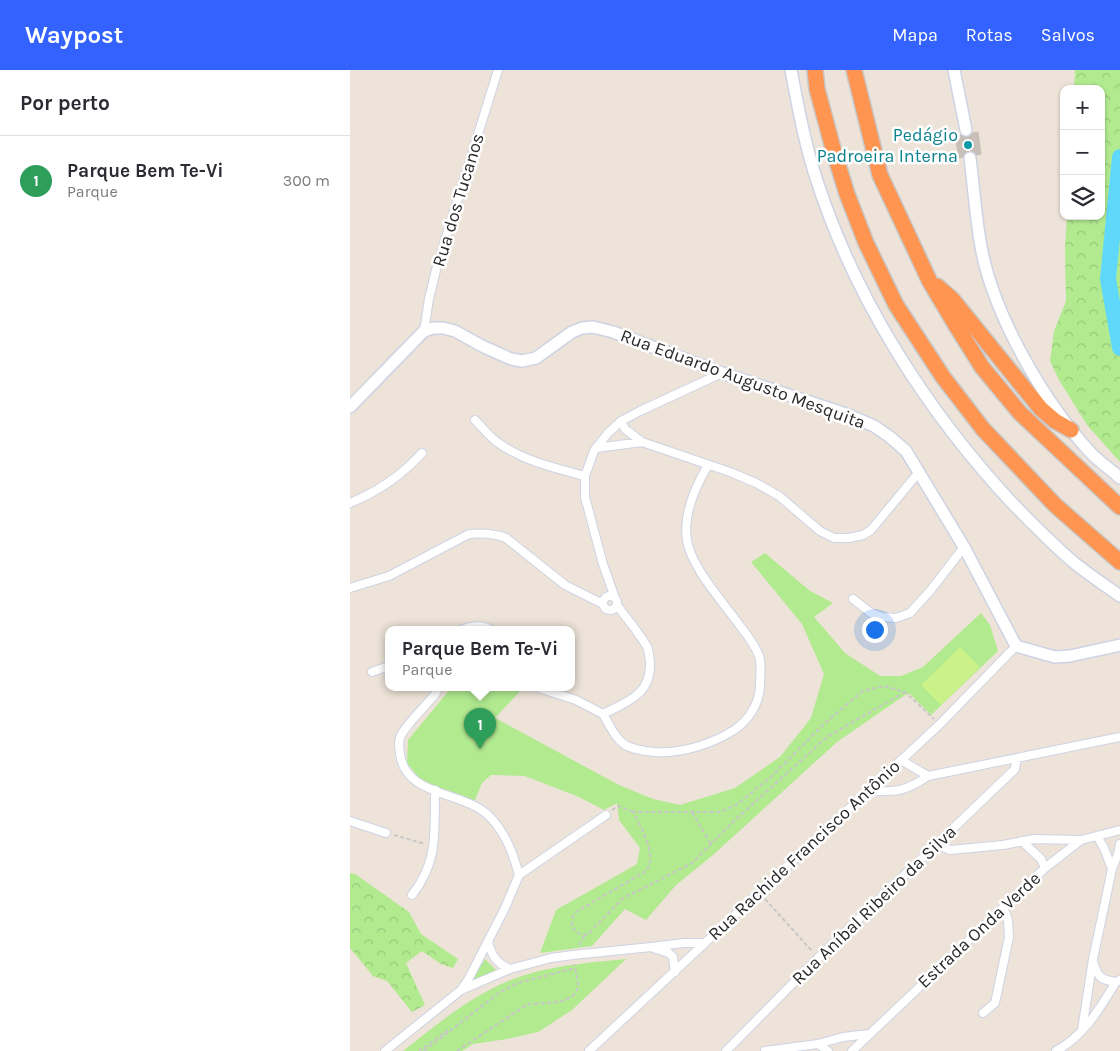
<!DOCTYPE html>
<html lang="pt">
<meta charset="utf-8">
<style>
:root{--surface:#fff;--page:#f7f7f7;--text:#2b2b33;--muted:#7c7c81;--line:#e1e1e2;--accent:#3362ff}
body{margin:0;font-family:Karla,sans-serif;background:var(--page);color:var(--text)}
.controls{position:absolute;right:15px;top:15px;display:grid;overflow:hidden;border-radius:10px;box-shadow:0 1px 4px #0004}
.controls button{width:45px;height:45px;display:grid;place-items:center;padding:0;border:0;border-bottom:1px solid var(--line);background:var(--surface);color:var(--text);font:25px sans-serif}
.you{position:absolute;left:524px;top:559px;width:18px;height:18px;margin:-12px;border:4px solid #fff;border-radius:50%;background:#1a73e8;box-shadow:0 0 0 8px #1a73e833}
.badge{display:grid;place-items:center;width:32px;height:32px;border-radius:50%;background:var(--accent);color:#fff;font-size:16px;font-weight:700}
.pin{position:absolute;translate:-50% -41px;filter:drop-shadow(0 1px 2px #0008)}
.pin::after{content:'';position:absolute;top:26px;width:18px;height:15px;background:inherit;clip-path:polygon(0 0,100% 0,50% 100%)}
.popup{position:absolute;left:35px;top:556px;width:190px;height:65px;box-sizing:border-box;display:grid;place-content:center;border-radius:10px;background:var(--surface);filter:drop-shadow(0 1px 4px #0005);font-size:16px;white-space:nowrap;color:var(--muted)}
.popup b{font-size:19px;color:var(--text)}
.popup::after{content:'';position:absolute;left:50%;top:100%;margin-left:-10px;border:10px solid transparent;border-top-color:var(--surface)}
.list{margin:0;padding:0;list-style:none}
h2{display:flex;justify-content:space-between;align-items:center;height:65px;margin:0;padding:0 20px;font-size:21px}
h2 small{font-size:16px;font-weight:400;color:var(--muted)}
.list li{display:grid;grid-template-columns:32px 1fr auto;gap:15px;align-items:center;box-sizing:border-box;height:90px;padding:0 20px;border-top:1px solid var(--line)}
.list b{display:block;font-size:19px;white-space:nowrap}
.list p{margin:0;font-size:16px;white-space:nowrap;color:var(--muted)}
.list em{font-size:16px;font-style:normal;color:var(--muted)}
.icon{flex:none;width:28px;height:28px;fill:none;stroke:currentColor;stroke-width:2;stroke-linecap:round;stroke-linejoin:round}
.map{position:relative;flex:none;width:770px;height:981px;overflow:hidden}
header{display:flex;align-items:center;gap:30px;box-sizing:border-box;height:70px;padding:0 25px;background:var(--accent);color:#fff}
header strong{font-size:24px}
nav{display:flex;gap:28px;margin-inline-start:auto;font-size:18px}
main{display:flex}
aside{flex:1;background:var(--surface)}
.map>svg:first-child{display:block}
</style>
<header>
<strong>Waypost</strong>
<nav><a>Mapa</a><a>Rotas</a><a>Salvos</a></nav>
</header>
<main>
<aside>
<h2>Por perto<small></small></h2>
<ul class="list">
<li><span class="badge" style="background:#2e9e5b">1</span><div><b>Parque Bem Te-Vi</b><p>Parque</p></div><em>300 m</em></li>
</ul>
</aside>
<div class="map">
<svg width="770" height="981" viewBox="0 0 770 981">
<defs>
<pattern id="forest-crowns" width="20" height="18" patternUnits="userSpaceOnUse" patternTransform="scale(1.25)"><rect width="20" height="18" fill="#b1ea8f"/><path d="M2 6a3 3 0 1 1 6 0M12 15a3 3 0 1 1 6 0" fill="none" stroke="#98c97b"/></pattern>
</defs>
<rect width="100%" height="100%" fill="#ede3d8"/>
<path fill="url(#forest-crowns)" d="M 725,0 L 770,0 L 770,392 L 737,355 L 709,310 L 700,291 L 704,261 L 716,231 L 715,177 L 717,146 L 751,146 L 751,19 L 724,19 Z
M 0,803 L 5,804 L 59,842 L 71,864 L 108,889 L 103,898 L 91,894 L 72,881 L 56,893 L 75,935 L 62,942 L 37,911 L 23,906 L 0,878 Z"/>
<path fill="#b1ea8f" d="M 415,483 L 460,521 L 483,533 L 464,547 L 495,583 L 530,606 L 551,606 L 573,597 L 631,543 L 640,555 L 648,581 L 581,645 L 560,624 L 555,625 L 487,672 L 363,785 L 326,815 L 296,850 L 275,839 L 242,876 L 190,883 L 206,840 L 287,794 L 290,778 L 269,750 L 267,733 L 254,740 L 229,727 L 175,706 L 141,705 L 132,713 L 124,732 L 71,710 L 57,693 L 58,670 L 97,623 L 99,618 L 173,618 L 145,648 L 269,715 L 303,729 L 330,735 L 385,718 L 430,687 L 461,648 L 474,604 L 452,554 L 401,492 Z
M 135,889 L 147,901 L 120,912 Z
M 276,889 L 222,940 L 188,962 L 157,969 L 123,974 L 112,981 L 53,981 C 85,956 118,928 156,912 C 193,896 236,893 276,889 Z"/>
<path fill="#caf289" d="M 610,577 L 630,597 L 591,635 L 571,615 Z"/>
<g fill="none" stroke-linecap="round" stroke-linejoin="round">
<path stroke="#60d8fb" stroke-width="16" d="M 770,87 L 758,209 L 770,278"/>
</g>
<path fill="#c8c0b8" stroke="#c8bfb2" d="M 628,62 L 631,84 L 627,85 L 623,81 L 619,81 L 615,82 L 613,87 L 609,88 L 605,66 L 610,65 L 617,67 L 623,63 Z"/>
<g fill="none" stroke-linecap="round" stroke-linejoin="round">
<path stroke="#c6beb5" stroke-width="11" stroke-dasharray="11 5.5" stroke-linecap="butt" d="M 616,60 L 620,88"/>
<defs>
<path id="minor" d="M 74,261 L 79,229 L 87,196 L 148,0
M 125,350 C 132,357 139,366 147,372 C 173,391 205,398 235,406
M 271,351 L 275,359 L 292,372 L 380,402 L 406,413 L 429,426 L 470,461 L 484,468 L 499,468 L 513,465 L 521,460 L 569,402
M 246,378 L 292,372
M 0,433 C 27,422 52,405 72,383
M 0,518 L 39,506 L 119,464 C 132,463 143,463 156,468 L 215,515 L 253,534
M253 533a7 7 0 1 1 14 0a7 7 0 1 1-14 0Z
M 265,528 L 253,494 L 235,427 L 235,406 L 244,381 L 258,363 L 271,351 L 290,341 L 372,303
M 503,529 L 521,543 L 532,547 L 546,548 L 560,543 L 580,521 L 614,477
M 111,560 C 120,556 132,554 141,560
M 22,602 L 39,596
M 88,618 L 86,623 C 75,637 60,650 51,665 C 48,671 49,677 50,684 C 56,728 114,720 140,747 C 156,764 163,783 169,805 L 155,838 L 118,910 L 111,920
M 189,618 L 226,630 L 253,644
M 253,644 C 269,672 270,679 305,682 C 331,684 362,674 384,660 C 399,650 409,634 410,616 C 410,607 412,594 409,586 C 405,575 398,566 391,557 C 375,535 349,506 340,481 C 329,453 344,419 358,395
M 253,644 C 277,632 300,625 300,595 C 300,590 299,584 298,579 C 294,569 274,545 267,535
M 578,706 L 770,667
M 518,721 C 545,722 555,722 578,706 L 551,690
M 0,751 L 36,763
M 747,766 L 754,778 L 762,799
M 672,771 L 691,789 L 695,798
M 586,774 L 600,780 L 653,775 L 684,769 L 731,770
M 169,805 L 256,745
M 62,825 C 89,791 84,761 85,720
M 138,872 C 142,886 146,893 160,899
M 303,878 L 319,883 L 323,887 L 325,902
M 744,894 C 748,908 752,910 766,912
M 633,943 L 645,933 L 659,867 L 658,850 L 653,837
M 732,960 L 743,889 L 762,799 L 768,784 L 770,774
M 468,974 L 478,981
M 35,981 L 111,920 L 160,899 L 201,888 L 223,885 L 301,877 L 334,873 L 355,873
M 239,981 L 590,654 L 666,576
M 376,981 L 468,888 L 665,699 L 667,688
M 415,981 L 468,974 L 493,967 L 518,964
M 502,981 L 695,798 L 731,770 L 770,760
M 706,981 C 734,966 750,938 766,912 L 770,910"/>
<path id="secondary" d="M 441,0 C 448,37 455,75 467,111 C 506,231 578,343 664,435 C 684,455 705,477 727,495 C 741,506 756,516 770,526
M 604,0 L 616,60
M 620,88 C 624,119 626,152 632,182 C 646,249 695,334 741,383 C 750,393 761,399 770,408
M 0,337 L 74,261 L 83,258 L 93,258 L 105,261 L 132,276 L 161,289 L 172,291 L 186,288 L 222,262 L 232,258 L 243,257 L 263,262 L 372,303 L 496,344 L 524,356 L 540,367 L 556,381 L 614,477 L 666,576 L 705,587 L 720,586 L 770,575"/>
<path id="motorway" d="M 465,0 L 467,19 L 484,82 L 497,124 L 516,173 L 546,235 L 593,307 L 633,359 L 705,435 L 770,492
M 504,0 L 530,105 L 580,212 L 605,254 L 632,297 L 670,343 L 770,437
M 587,216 L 602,229 L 691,339 L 705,351 L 721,360"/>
</defs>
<use href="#minor" stroke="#ced3e4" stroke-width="10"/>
<use href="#secondary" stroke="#ced3e4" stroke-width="14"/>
<use href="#motorway" stroke="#c7c7c7" stroke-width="18"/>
<path stroke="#c7c7c7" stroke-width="2" stroke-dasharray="4 2.5" stroke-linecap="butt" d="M 555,622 L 477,667 L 384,751 L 342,793 L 272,829 L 240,862 L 235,865 C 222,864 218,851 226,842 L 296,801 C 308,785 291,759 284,742 L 370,742 L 386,735 L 420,708 L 476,652 L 513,621 L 534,616 L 555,622 L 584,649
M 262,740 L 268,736 L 284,742
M 342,742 L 361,774
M 44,765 L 75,774
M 415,829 L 462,881
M 229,875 L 235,865
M 69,981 L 98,960
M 74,981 L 150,922 L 168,913 L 225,898
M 107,981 L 176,935 C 192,932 228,936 228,914 C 228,907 225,900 224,894"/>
<use href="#minor" stroke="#fff" stroke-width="8"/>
<use href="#secondary" stroke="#fff" stroke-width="11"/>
<use href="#motorway" stroke="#ff9551" stroke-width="15"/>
</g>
<circle fill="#0f9aa8" stroke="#fff" stroke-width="2" cx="618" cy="75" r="5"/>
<g text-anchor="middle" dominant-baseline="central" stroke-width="5" stroke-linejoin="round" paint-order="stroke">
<g font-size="18" fill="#0d838f" stroke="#fff" text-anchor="end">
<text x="608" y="65">Pedágio<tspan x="608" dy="21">Padroeira Interna</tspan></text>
</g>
<g font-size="18" fill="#292929" stroke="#fff">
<text transform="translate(108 130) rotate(-73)">Rua dos Tucanos</text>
<text transform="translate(393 309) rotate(20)">Rua Eduardo Augusto Mesquita</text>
<text transform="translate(454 780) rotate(-43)">Rua Rachide Francisco Antônio</text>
<text transform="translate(524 835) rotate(-44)">Rua Aníbal Ribeiro da Silva</text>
<text transform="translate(629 860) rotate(-43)">Estrada Onda Verde</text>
</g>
</g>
</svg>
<div class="controls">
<button>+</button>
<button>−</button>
<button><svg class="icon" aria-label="layers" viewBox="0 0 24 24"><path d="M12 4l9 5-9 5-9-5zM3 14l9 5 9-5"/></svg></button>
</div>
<div class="you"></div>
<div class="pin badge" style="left:130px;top:679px;background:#2e9e5b">1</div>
<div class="popup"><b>Parque Bem Te-Vi</b>Parque</div>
</div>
</main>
